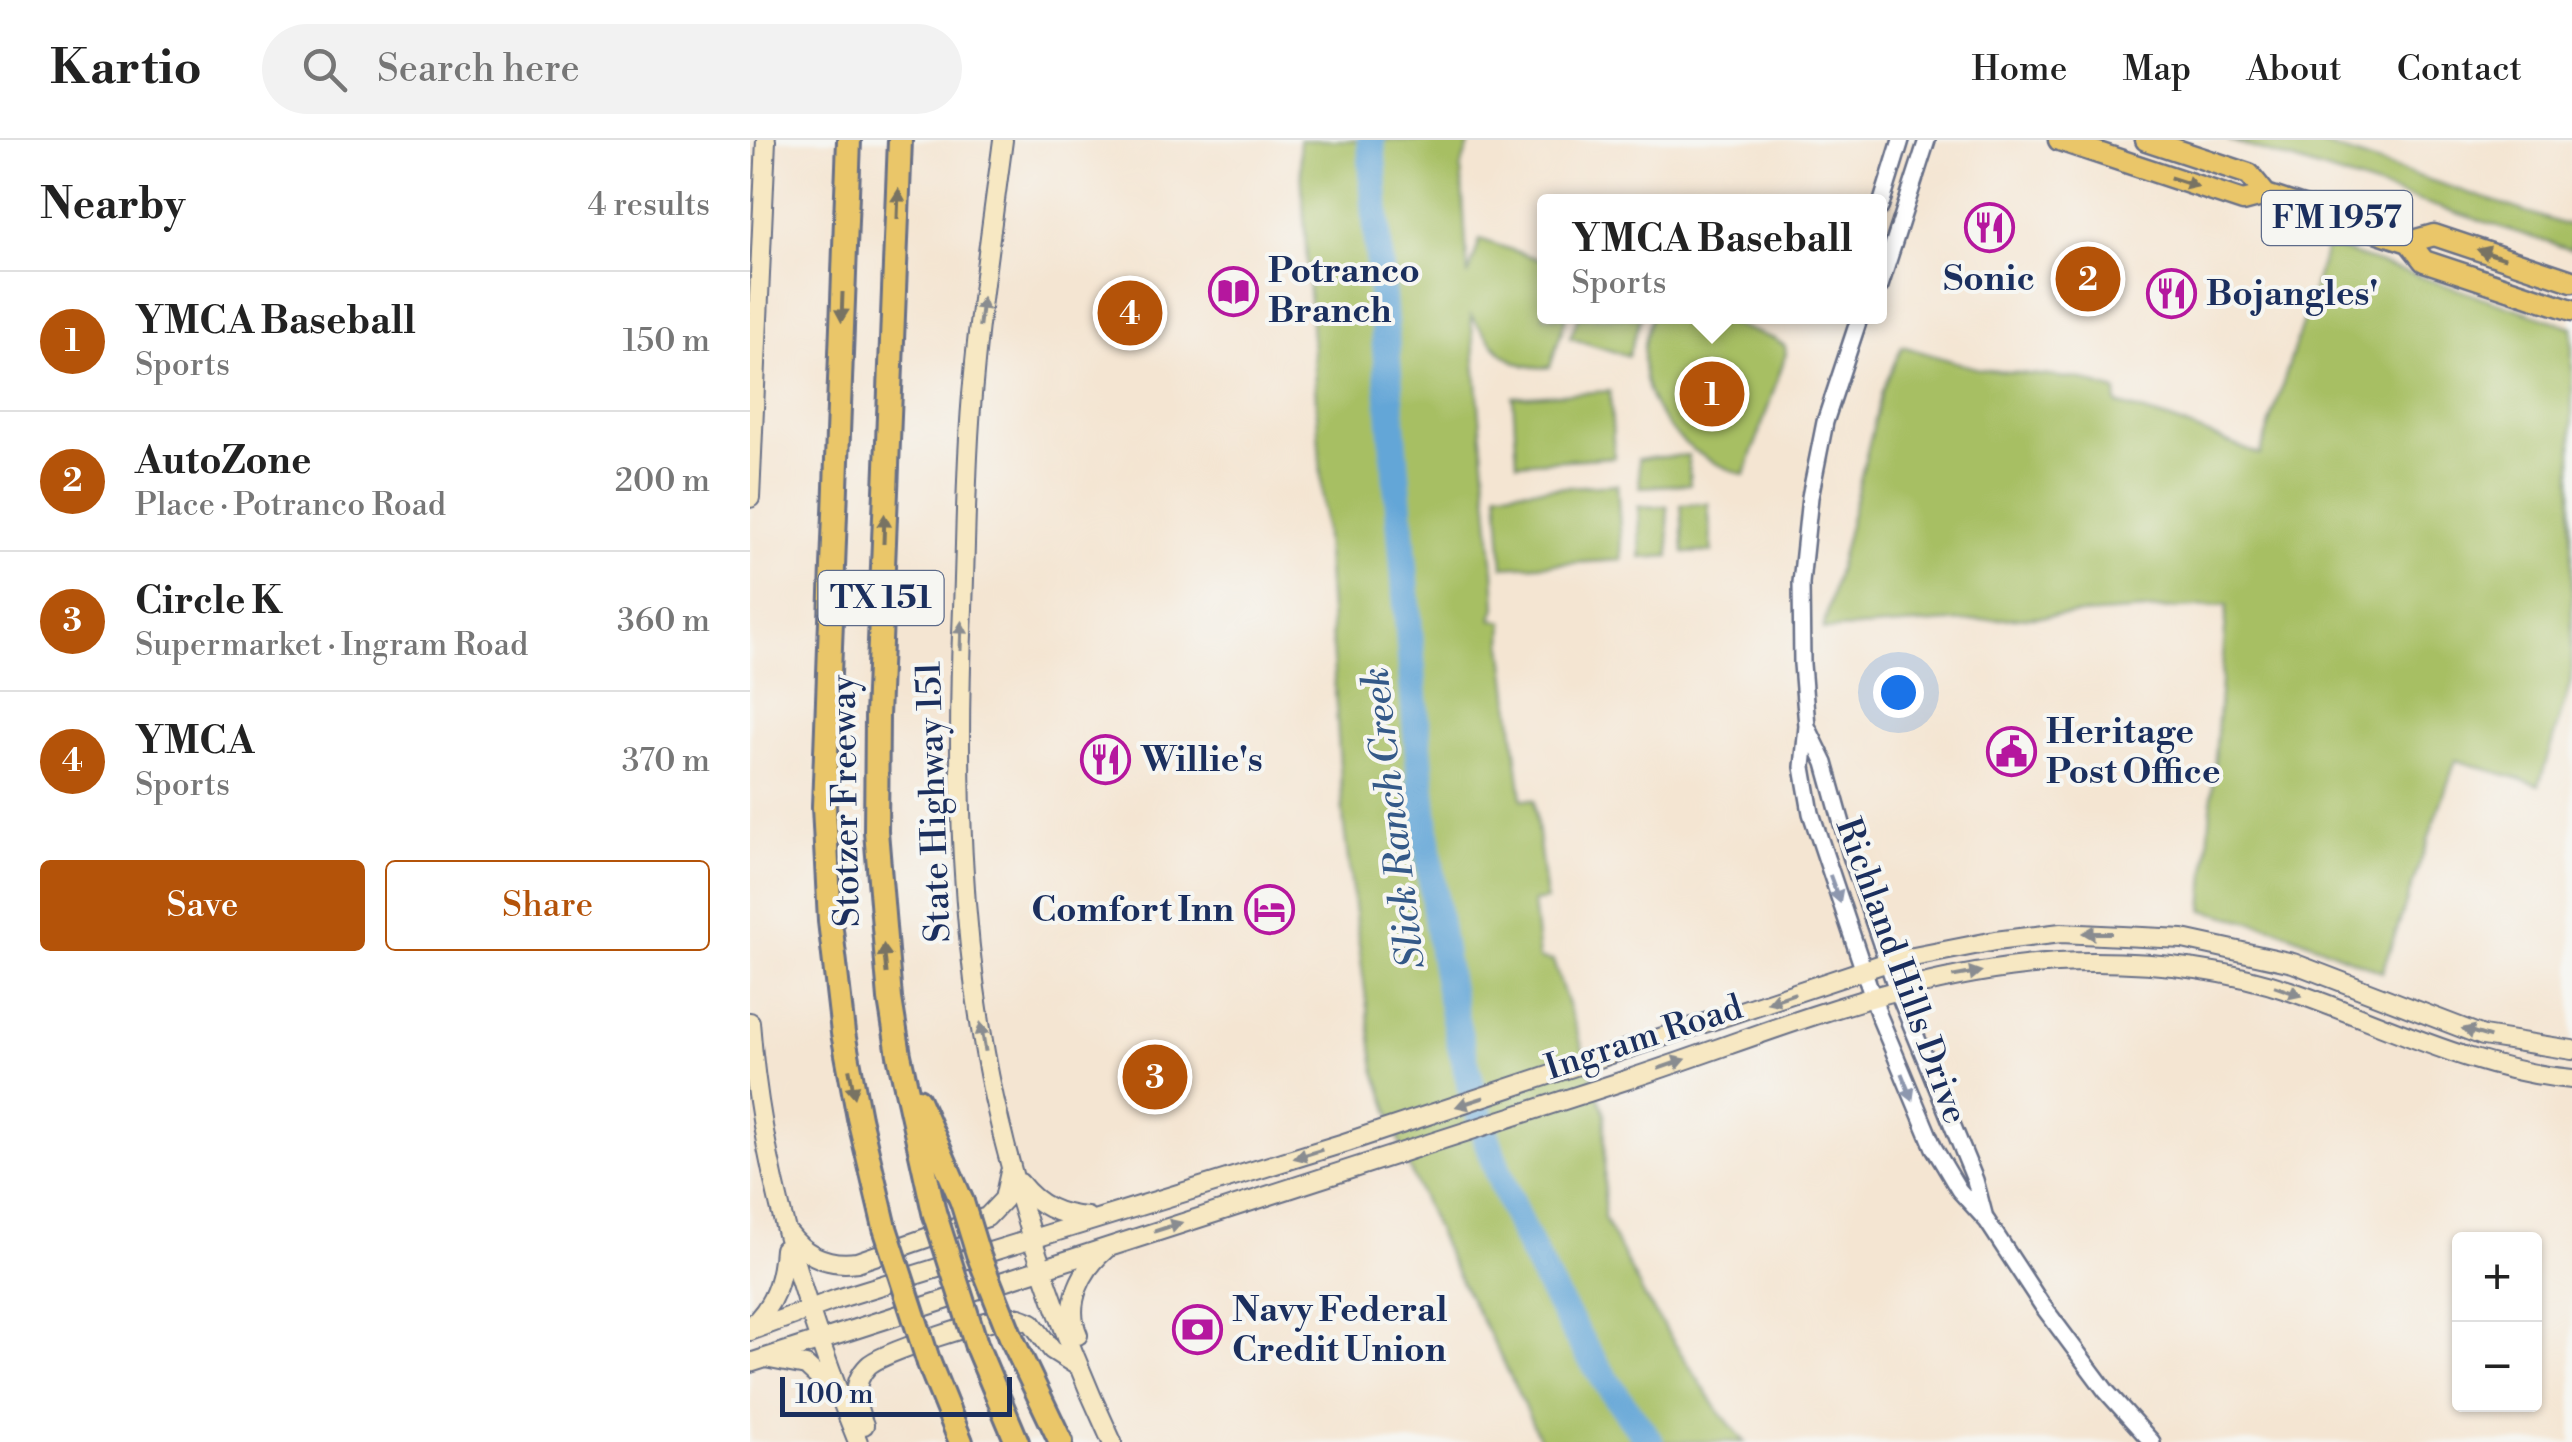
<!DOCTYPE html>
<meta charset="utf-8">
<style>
:root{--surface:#fff;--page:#f2f2f2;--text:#222;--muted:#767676;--line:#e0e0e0;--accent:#b45309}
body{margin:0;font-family:"Libre Bodoni",serif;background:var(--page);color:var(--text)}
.controls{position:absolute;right:30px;bottom:30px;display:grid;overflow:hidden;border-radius:10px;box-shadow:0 2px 8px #0004}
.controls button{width:90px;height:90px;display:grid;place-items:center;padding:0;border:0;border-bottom:2px solid var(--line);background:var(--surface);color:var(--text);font:50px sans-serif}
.scale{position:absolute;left:30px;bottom:25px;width:232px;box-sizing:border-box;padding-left:10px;border:5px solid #1b2f5e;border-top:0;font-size:28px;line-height:35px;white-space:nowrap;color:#1b2f5e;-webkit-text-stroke:8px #f6f6f2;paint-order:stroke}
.you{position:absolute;left:1148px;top:552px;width:35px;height:35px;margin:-25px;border:8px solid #fff;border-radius:50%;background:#1a73e8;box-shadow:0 0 0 15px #1a73e833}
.badge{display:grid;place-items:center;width:65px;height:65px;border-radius:50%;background:var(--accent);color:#fff;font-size:32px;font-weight:700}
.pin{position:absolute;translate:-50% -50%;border:5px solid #fff;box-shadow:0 2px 10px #0006}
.popup{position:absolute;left:787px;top:54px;width:350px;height:130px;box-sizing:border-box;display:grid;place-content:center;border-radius:10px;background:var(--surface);filter:drop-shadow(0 2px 8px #0005);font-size:32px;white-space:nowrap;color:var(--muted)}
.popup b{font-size:38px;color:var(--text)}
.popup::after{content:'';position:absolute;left:50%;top:100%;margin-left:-20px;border:20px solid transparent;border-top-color:var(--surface)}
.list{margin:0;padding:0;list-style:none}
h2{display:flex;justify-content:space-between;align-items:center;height:130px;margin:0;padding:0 40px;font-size:42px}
h2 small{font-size:32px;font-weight:400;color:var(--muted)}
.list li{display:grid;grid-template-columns:65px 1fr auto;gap:30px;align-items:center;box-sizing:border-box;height:140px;padding:0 40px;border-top:2px solid var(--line)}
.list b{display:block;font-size:38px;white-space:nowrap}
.list p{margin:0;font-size:32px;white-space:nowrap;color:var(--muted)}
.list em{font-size:32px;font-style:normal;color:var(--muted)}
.actions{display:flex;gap:20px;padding:30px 40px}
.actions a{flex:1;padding:22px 0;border:2px solid var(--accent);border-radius:10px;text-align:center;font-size:35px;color:var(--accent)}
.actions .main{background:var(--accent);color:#fff}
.icon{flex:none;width:55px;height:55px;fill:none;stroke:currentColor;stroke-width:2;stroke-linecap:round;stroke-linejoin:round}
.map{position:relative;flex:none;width:1822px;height:1302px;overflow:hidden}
header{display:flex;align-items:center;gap:60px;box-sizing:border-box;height:140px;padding:0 50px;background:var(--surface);border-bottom:2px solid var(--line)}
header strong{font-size:48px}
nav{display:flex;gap:55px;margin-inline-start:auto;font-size:35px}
.search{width:700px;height:90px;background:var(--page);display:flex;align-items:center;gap:25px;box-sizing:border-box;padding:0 35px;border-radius:55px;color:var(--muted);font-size:38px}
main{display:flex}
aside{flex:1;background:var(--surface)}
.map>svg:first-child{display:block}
</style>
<header>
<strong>Kartio</strong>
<div class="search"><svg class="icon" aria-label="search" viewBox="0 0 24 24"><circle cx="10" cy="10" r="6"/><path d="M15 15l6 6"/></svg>Search here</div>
<nav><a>Home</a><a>Map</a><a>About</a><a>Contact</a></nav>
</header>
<main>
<aside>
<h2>Nearby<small>4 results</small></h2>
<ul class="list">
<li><span class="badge">1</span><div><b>YMCA Baseball</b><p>Sports</p></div><em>150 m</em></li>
<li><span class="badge">2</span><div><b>AutoZone</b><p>Place · Potranco Road</p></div><em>200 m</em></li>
<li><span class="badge">3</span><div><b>Circle K</b><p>Supermarket · Ingram Road</p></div><em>360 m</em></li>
<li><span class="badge">4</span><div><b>YMCA</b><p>Sports</p></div><em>370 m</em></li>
</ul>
<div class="actions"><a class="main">Save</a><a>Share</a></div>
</aside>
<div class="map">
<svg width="1822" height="1302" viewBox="0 0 1822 1302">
<rect width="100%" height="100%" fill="#f6f6f2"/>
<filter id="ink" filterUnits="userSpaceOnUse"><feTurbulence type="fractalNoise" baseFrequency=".01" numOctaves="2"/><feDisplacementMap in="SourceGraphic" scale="20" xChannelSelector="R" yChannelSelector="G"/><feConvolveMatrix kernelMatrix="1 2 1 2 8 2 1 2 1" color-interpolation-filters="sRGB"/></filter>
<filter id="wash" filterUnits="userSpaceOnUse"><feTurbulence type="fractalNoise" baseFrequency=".0048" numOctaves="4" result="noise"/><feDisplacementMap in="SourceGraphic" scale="40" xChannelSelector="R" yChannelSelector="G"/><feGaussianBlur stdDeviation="2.25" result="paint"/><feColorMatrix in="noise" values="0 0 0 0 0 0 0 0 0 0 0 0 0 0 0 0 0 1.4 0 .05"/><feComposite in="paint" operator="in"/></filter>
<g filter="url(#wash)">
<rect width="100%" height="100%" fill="#f4e5d2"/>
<path fill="#a7bf64" stroke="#617761" stroke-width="2.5" d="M 549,0 L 721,0 L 711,27 L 718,136 L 730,99 L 794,121 L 794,176 L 816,177 L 800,227 C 759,232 742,203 721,176 L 744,430 L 746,467 L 742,479 L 754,482 L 753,505 L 772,659 L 784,660 L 796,760 L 783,762 L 789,819 L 803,821 L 855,974 L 854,1078 L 895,1158 L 968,1270 L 995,1302 L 791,1302 L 753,1221 L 700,1121 L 657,1023 L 625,929 L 594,688 Z
M 1478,0 L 1558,0 L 1822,87 L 1822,110 Z
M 1577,106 L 1822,187 L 1822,538 L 1789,645 L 1706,620 L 1632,832 L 1526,788 L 1453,770 L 1477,465 L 1073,490 L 1132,251 L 1152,206 L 1229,229 L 1329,239 L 1366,251 L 1367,264 L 1421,280 L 1510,315 Z
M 828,177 L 891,177 L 878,216 L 820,198 Z
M 961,177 L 1025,199 L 1035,206 L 1036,214 L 995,335 C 924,313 873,254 901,177 Z
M 860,251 L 864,317 L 767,323 L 763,257 Z
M 938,315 L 940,344 L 890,347 L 888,319 Z
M 867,344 L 872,420 L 753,427 L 748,351 Z
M 958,363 L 962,412 L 934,413 L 931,365 Z
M 917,366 L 920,416 L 891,418 L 888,367 Z"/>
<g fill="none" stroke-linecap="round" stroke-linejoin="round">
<path stroke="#63a6d7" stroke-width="28" d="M 621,0 C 630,151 644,302 656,452 C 672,652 681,858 754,1047 C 789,1137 841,1225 900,1302"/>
</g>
</g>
<g filter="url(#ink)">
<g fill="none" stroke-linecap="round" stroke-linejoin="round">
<defs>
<path id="tertiary" d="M 1130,68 L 1151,0
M 1130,146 L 1177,0
M 1110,176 L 1075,282 L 1060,357 L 1051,443 L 1052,524 L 1057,586 L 1053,627 L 1061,673 L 1129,876 L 1184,1008 L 1209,1050 L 1237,1081 L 1292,1165 L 1356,1251 L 1402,1302
M 1058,588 L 1075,623 L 1101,716 L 1147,850 L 1225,1040 L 1235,1078"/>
<path id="secondary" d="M 253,0 C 243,78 231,155 224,233 C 216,311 216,390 213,468 C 206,632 209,797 244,958 C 270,1077 311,1192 362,1302
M 0,358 L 16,0
M 0,882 C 11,1029 53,1166 108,1302
M 270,1043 C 288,1066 309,1075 337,1077
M 39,1094 C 56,1116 79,1126 107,1122 L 237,1077 L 254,1059 L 260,1032
M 0,1187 C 24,1166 32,1140 34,1109
M 0,1191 L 87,1159 L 594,1003 L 1138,822 L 1245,801 L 1311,793 L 1433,799 L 1543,823 L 1733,896 L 1822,910
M 328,1195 C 314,1163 332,1129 357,1108
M 20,1219 L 56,1226 L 83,1251
M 0,1223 C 292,1131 582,1034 873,941 C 1027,891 1178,822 1343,822 C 1409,822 1478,830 1540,851 C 1634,883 1721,930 1822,939
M 114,1285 C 105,1265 101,1243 118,1226 C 131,1212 237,1180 259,1177 C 268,1176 275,1180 282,1183 L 302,1210 L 329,1227"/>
<path id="primary" d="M 1309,0 L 1493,61 L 1516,55
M 1396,0 L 1499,34 L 1516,55 L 1659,102 L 1684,95 L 1822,141
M 1659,102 L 1674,121 L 1822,170"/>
<path id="motorway" d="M 99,0 L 74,667 L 80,781 L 93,893 L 109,978 L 135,1088
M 150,0 L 127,577 L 126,691 L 140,859 L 149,915 L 184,1072
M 168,960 L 212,1062
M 261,1197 L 311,1302
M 227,1207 L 267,1302
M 179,1223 L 211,1302"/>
</defs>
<use href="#tertiary" stroke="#676f87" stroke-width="20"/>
<use href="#secondary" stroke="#676f87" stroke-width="22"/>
<use href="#primary" stroke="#676f87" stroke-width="25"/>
<use href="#motorway" stroke="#676f87" stroke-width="28"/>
<use href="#tertiary" stroke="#fff" stroke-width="15"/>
<use href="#secondary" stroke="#f7e8c3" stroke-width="18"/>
<use href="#primary" stroke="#eac669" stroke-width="20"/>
<use href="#motorway" stroke="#eac669" stroke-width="22"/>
<defs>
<path id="motorway-bridge" d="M 212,1062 L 228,1114 L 261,1197
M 184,1072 L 227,1207
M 135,1088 L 179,1223"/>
</defs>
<use href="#motorway-bridge" stroke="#676f87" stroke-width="28" stroke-linecap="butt"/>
<use href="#motorway-bridge" stroke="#eac669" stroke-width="22"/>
</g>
<defs><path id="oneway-solid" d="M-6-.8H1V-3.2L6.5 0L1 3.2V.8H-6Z" transform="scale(2.5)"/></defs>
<g fill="#787363">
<use href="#oneway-solid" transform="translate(1434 42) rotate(18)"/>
<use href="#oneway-solid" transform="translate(148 64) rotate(-88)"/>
<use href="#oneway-solid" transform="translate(1741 114) rotate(-162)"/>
<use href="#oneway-solid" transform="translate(92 167) rotate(92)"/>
<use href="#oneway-solid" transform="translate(134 389) rotate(-88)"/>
<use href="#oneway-solid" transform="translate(135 819) rotate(-96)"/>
<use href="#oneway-solid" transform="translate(102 943) rotate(79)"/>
</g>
<g fill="#898c90">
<use href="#oneway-solid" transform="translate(231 172) rotate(-83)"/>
<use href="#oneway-solid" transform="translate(211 496) rotate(-88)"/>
<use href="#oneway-solid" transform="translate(1347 793) rotate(-180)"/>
<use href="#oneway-solid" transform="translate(1217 834) rotate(-10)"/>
<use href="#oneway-solid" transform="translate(1538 851) rotate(19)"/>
<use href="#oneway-solid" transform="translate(1031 858) rotate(161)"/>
<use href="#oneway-solid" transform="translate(1726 893) rotate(-163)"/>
<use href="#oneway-solid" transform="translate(233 897) rotate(-100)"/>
<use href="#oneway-solid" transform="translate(922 924) rotate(-19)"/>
<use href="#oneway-solid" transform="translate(720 962) rotate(162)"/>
<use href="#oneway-solid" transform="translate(558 1014) rotate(163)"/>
<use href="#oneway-solid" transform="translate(418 1087) rotate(-18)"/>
</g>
<g fill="#8d97ae">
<use href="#oneway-solid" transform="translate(1085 749) rotate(70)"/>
<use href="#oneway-solid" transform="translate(1157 947) rotate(68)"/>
</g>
</g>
<defs>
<symbol id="restaurant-ring" viewBox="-11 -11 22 22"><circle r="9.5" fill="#f6f6f2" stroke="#b5179e" stroke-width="1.5"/><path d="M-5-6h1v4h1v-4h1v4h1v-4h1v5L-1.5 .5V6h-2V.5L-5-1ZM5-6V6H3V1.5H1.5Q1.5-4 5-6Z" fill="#b5179e"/></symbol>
<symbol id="library-ring" viewBox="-11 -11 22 22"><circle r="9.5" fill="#f6f6f2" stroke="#b5179e" stroke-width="1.5"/><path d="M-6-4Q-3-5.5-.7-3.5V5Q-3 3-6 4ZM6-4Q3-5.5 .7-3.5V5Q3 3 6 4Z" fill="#b5179e"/></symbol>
<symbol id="civic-ring" viewBox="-11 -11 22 22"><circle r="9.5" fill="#f6f6f2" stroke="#b5179e" stroke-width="1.5"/><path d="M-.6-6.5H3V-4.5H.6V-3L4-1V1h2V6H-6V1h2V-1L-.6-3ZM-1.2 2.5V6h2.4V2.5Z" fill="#b5179e"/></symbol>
<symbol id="hotel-ring" viewBox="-11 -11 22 22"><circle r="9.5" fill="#f6f6f2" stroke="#b5179e" stroke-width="1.5"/><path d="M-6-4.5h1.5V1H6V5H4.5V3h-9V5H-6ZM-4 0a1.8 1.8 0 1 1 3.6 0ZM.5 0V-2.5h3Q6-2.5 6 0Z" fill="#b5179e"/></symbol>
<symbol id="bank-ring" viewBox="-11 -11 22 22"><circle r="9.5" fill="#f6f6f2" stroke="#b5179e" stroke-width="1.5"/><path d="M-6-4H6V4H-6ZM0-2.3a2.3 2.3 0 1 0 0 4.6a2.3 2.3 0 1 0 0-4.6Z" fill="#b5179e"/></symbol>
</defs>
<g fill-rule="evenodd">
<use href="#restaurant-ring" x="1212" y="60" width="55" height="55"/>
<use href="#library-ring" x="456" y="124" width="55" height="55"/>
<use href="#restaurant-ring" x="1394" y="126" width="55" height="55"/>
<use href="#civic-ring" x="1234" y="584" width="55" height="55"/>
<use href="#restaurant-ring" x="328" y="592" width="55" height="55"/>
<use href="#hotel-ring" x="492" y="742" width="55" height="55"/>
<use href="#bank-ring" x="420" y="1162" width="55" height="55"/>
</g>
<g text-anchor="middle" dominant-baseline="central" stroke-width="8" stroke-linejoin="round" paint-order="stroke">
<g fill="#f6f6f2" stroke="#5d6b8a" stroke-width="2.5">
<rect x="1512" y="51" width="150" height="54" rx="8"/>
<rect x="68.5" y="431" width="125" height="54" rx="8"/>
</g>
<g font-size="32" font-weight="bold" fill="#1b2f5e">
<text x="1587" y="78">FM 1957</text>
<text x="131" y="458">TX 151</text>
</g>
<g font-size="35" font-weight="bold" fill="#1b2f5e" stroke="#f6f6f2" text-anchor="start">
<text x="518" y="131">Potranco<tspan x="518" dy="40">Branch</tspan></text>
<text x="1239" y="139" text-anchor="middle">Sonic</text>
<text x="1456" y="154">Bojangles'</text>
<text x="1296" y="592">Heritage<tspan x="1296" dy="40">Post Office</tspan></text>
<text x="391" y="620">Willie's</text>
<text x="484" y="770" text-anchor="end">Comfort Inn</text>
<text x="482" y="1170">Navy Federal<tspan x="482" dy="40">Credit Union</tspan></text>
</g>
<g font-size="35" fill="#1b2f5e" stroke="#f6f6f2">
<text transform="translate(96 661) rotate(-91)">Stotzer Freeway</text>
<text transform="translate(184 662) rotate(-92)">State Highway 151</text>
<text transform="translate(1151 831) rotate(70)">Richland Hills Drive</text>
<text transform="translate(894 898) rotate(-18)">Ingram Road</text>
</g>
<g font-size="38" font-style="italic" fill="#345988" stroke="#f6f6f2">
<text transform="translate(644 678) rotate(-97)">Slick Ranch Creek</text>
</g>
</g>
</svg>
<div class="controls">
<button>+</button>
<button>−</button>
</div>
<div class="scale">100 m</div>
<div class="you"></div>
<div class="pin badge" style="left:962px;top:254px">1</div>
<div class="popup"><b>YMCA Baseball</b>Sports</div>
<div class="pin badge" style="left:1338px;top:139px">2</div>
<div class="pin badge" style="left:405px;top:937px">3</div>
<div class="pin badge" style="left:380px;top:173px">4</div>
</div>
</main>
